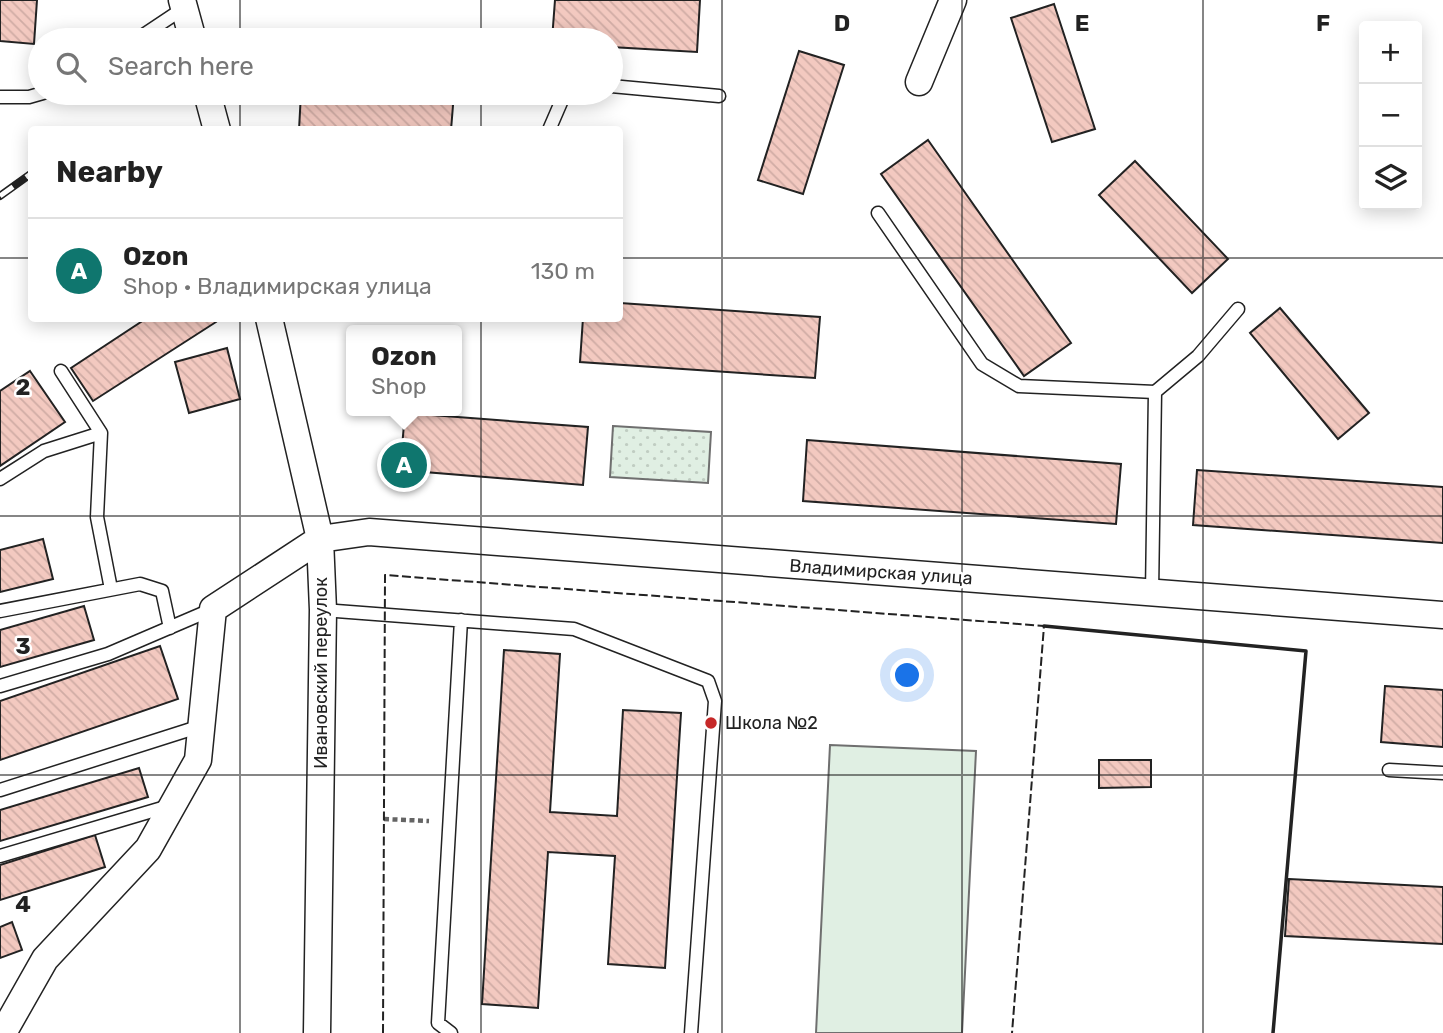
<!DOCTYPE html>
<meta charset="utf-8">
<style>
:root{--surface:#fff;--page:#f6f6f6;--text:#222;--muted:#767676;--line:#e0e0e0;--accent:#0f766e}
body{margin:0;font-family:Rubik,sans-serif;background:var(--page);color:var(--text)}
.controls{position:absolute;right:21px;top:21px;display:grid;overflow:hidden;border-radius:7px;box-shadow:0 4px 18px #0003}
.controls button{width:63px;height:63px;display:grid;place-items:center;padding:0;border:0;border-bottom:2px solid var(--line);background:var(--surface);color:var(--text);font:35px sans-serif}
.you{position:absolute;left:908px;top:676px;width:24px;height:24px;margin:-18px;border:5px solid #fff;border-radius:50%;background:#1a73e8;box-shadow:0 0 0 10px #1a73e833}
.badge{display:grid;place-items:center;width:46px;height:46px;border-radius:50%;background:var(--accent);color:#fff;font-size:23px;font-weight:700}
.pin{position:absolute;translate:-50% -50%;border:4px solid #fff;box-shadow:0 2px 7px #0006}
.popup{position:absolute;left:346px;top:325px;width:116px;height:91px;box-sizing:border-box;display:grid;place-content:center;border-radius:7px;background:var(--surface);filter:drop-shadow(0 2px 5px #0005);font-size:23px;white-space:nowrap;color:var(--muted)}
.popup b{font-size:26px;color:var(--text)}
.popup::after{content:'';position:absolute;left:50%;top:100%;margin-left:-14px;border:14px solid transparent;border-top-color:var(--surface)}
.list{margin:0;padding:0;list-style:none}
h2{display:flex;justify-content:space-between;align-items:center;height:91px;margin:0;padding:0 28px;font-size:30px}
h2 small{font-size:23px;font-weight:400;color:var(--muted)}
.list li{display:grid;grid-template-columns:46px 1fr auto;gap:21px;align-items:center;box-sizing:border-box;height:105px;padding:0 28px;border-top:2px solid var(--line)}
.list b{display:block;font-size:26px;white-space:nowrap}
.list p{margin:0;font-size:23px;white-space:nowrap;color:var(--muted)}
.list em{font-size:23px;font-style:normal;color:var(--muted)}
.icon{flex:none;width:38px;height:38px;fill:none;stroke:currentColor;stroke-width:2;stroke-linecap:round;stroke-linejoin:round}
.map{position:relative;flex:none;width:1443px;height:1033px;overflow:hidden}
.search{position:absolute;background:var(--surface);box-shadow:0 4px 18px #0003;left:28px;top:28px;width:595px;height:77px;display:flex;align-items:center;gap:18px;box-sizing:border-box;padding:0 24px;border-radius:38px;color:var(--muted);font-size:26px}
.panel{position:absolute;background:var(--surface);box-shadow:0 4px 18px #0003;left:28px;top:126px;width:595px;height:196px;border-radius:7px}
.map>svg:first-child{display:block}
</style>
<div class="map">
<svg width="1443" height="1033" viewBox="0 0 1443 1033">
<defs>
<pattern id="grass-dots" width="8" height="8" patternUnits="userSpaceOnUse" patternTransform="scale(1.75)"><rect width="8" height="8" fill="#e0efe3"/><path d="M2 2h.1M6 6h.1" fill="none" stroke="#c0cdc2" stroke-width="1.8" stroke-linecap="round"/></pattern>
<pattern id="building-back-hatch" width="6" height="6" patternUnits="userSpaceOnUse" patternTransform="scale(1.75)"><rect width="6" height="6" fill="#f3c9c0"/><path d="M-1 5l2 2M0 0l6 6M5-1l2 2" fill="none" stroke="#d0aca5"/></pattern>
</defs>
<rect width="100%" height="100%" fill="#fff"/>
<path fill="url(#grass-dots)" stroke="#6f6f6f" stroke-width="2" d="M 613,426 L 711,432 L 708,483 L 610,477 Z"/>
<path fill="#e0efe3" stroke="#6f6f6f" stroke-width="2" d="M 830,745 L 976,751 L 962,1033 L 816,1033 Z"/>
<path fill="url(#building-back-hatch)" stroke="#222" stroke-width="2" d="M 0,0 L 37,0 L 34,44 L 0,41 Z
M 555,0 L 700,0 L 697,52 L 611,47 L 611,40 L 552,40 Z
M 1054,4 L 1095,129 L 1052,142 L 1011,18 Z
M 799,51 L 844,65 L 803,194 L 758,180 Z
M 301,93 L 454,93 L 451,130 L 299,130 Z
M 928,140 L 1071,343 L 1024,376 L 881,174 Z
M 1135,161 L 1228,259 L 1192,293 L 1099,195 Z
M 620,303 L 820,317 L 815,378 L 580,362 L 583,318 L 620,318 Z
M 1280,308 L 1369,413 L 1338,439 L 1250,333 Z
M 147,318 L 214,318 L 216,322 L 93,401 L 71,368 Z
M 227,348 L 240,399 L 189,413 L 175,362 Z
M 30,371 L 65,422 L 0,466 L 0,391 Z
M 405,413 L 588,427 L 583,485 L 400,470 Z
M 807,440 L 1121,464 L 1116,524 L 803,501 Z
M 1197,470 L 1443,487 L 1443,543 L 1193,525 Z
M 43,539 L 53,579 L 0,592 L 0,550 Z
M 84,606 L 94,640 L 0,667 L 0,630 Z
M 160,646 L 178,699 L 0,760 L 0,701 Z
M 504,650 L 560,654 L 550,812 L 617,816 L 623,710 L 681,713 L 665,968 L 608,964 L 615,856 L 548,852 L 538,1008 L 482,1004 Z
M 1385,686 L 1443,690 L 1443,747 L 1381,742 Z
M 1099,760 L 1151,760 L 1151,787 L 1099,788 Z
M 139,768 L 148,797 L 0,841 L 0,810 Z
M 95,835 L 105,867 L 0,900 L 0,865 Z
M 1289,879 L 1443,887 L 1443,944 L 1285,936 Z
M 12,922 L 22,950 L 0,958 L 0,927 Z"/>
<g fill="none" stroke-linecap="round" stroke-linejoin="round">
<defs>
<path id="lane" d="M 136,40 L 184,8
M 611,86 L 719,96
M 0,97 L 29,97 L 43,93
M 549,130 L 565,93
M 878,213 L 982,364 L 1019,386 L 1155,392
M 61,371 L 101,433 L 97,517 L 111,589
M 0,479 L 44,451 L 101,433
M 1152,593 L 1155,392 L 1198,356 L 1238,309
M 323,610 L 574,629 L 708,681 L 715,701 L 691,1033
M 0,611 L 140,584 L 162,591 L 170,628
M 0,686 L 108,654 L 213,609
M 1389,770 L 1443,773
M 0,790 L 201,726
M 0,856 L 169,806
M 451,1033 L 438,1023 L 461,620"/>
<path id="street" d="M 182,0 L 193,40
M 919,82 L 953,0
M 207,93 L 217,130
M 269,318 L 320,539 L 323,610 L 317,1033
M 3,1033 L 45,959 L 148,849 L 198,760 L 213,609 L 320,539 L 369,532 L 1443,615"/>
</defs>
<use href="#lane" stroke="#222" stroke-width="15"/>
<use href="#street" stroke="#222" stroke-width="29"/>
<path stroke="#646464" stroke-width="4.5" stroke-dasharray="5 3.5" stroke-linecap="butt" d="M 384,819 L 429,821"/>
<use href="#lane" stroke="#fff" stroke-width="12"/>
<use href="#street" stroke="#fff" stroke-width="26"/>
<defs>
<path id="rail" d="M 0,196 L 32,173"/>
</defs>
<use href="#rail" stroke="#222" stroke-width="8"/>
<use href="#rail" stroke="#fff" stroke-width="5" stroke-dasharray="16" stroke-linecap="butt"/>
<path stroke="#222" stroke-width="2" stroke-dasharray="9 3.5" stroke-linecap="butt" d="M 383,1033 L 385,575 L 1044,626 L 1012,1033"/>
<path stroke="#222" stroke-width="3.5" d="M 1044,626 L 1306,651 L 1273,1033"/>
</g>
<path fill="none" stroke="#222" stroke-width="2" stroke-opacity="0.55" d="M 240,0 L 240,40M 481,0 L 481,40M 722,0 L 722,1033M 962,0 L 962,1033M 1203,0 L 1203,1033M 240,93 L 240,130M 481,93 L 481,130M 0,258 L 32,258M 620,258 L 1443,258M 240,318 L 240,1033M 481,318 L 481,1033M 0,516 L 1443,516M 0,775 L 1443,775"/>
<circle fill="#c62828" stroke="#fff" stroke-width="2.5" cx="711" cy="723" r="7"/>
<g text-anchor="middle" dominant-baseline="central" stroke-width="5" stroke-linejoin="round" paint-order="stroke">
<g font-size="18" fill="#222" stroke="#fff">
<text transform="translate(881 572) rotate(4)">Владимирская улица</text>
<text transform="translate(321 673) rotate(-90)">Ивановский переулок</text>
</g>
<g font-size="18" fill="#222" stroke="#fff" text-anchor="start">
<text x="725" y="723">Школа №2</text>
</g>
</g>
<g font-size="23" text-anchor="middle" font-weight="bold" fill="#222" stroke="#fff" stroke-width="5" stroke-linejoin="round" paint-order="stroke">
<text x="842" y="31">D</text>
<text x="1082" y="31">E</text>
<text x="1323" y="31">F</text>
<text x="23" y="395">2</text>
<text x="23" y="654">3</text>
<text x="23" y="912">4</text>
</g>
</svg>
<div class="controls">
<button>+</button>
<button>−</button>
<button><svg class="icon" aria-label="layers" viewBox="0 0 24 24"><path d="M12 4l9 5-9 5-9-5zM3 14l9 5 9-5"/></svg></button>
</div>
<div class="you"></div>
<div class="pin badge" style="left:404px;top:465px">A</div>
<div class="popup"><b>Ozon</b>Shop</div>
<div class="search"><svg class="icon" aria-label="search" viewBox="0 0 24 24"><circle cx="10" cy="10" r="6"/><path d="M15 15l6 6"/></svg>Search here</div>
<section class="panel">
<h2>Nearby<small></small></h2>
<ul class="list">
<li><span class="badge">A</span><div><b>Ozon</b><p>Shop · Владимирская улица</p></div><em>130 m</em></li>
</ul>
</section>
</div>
